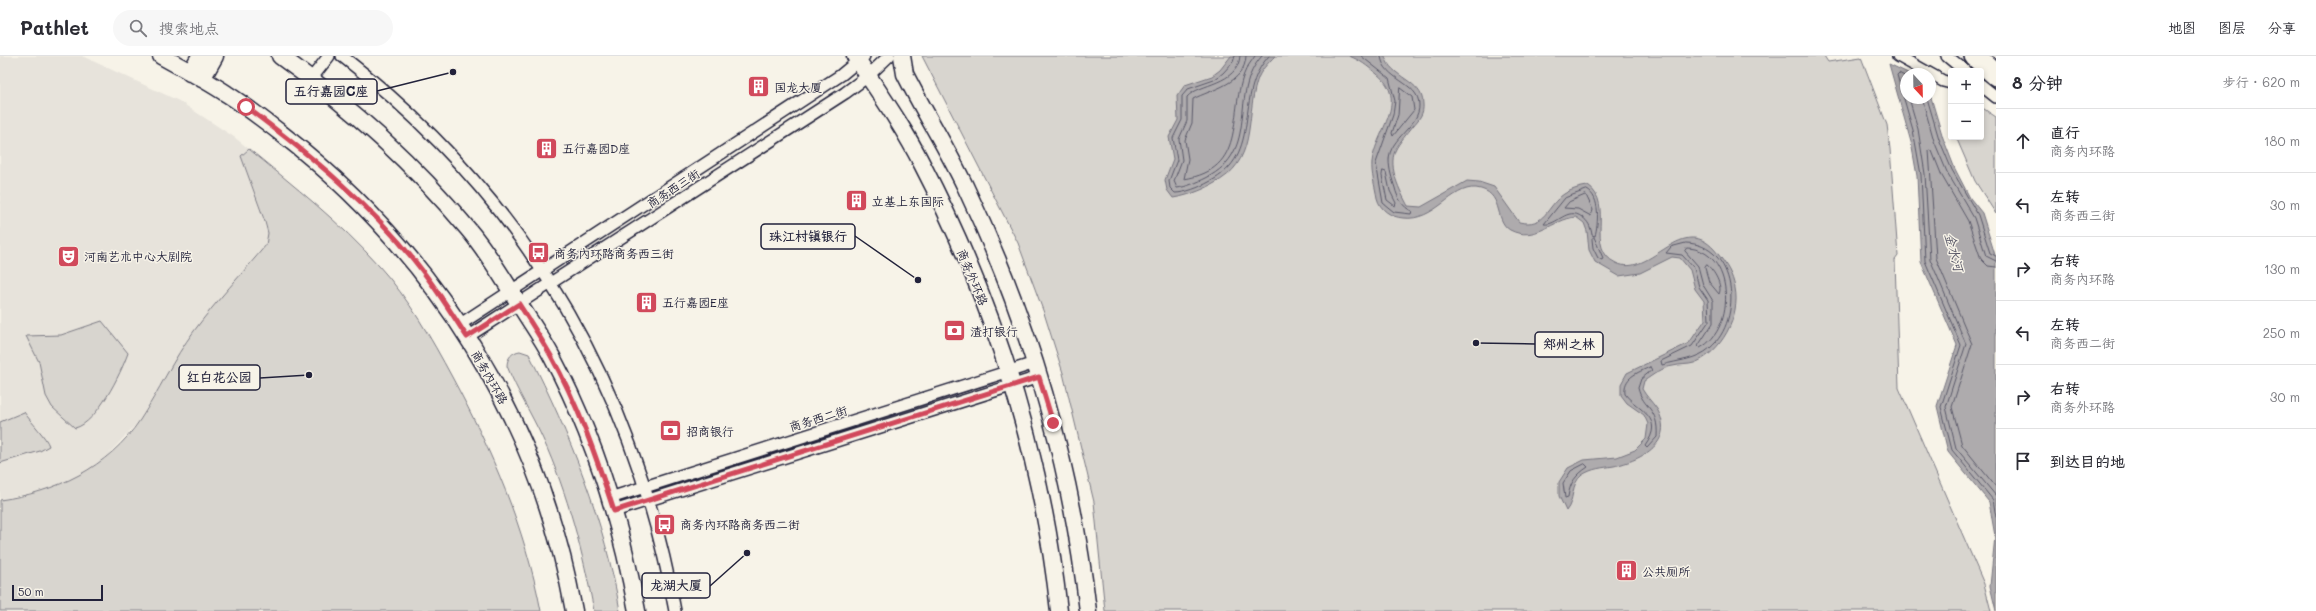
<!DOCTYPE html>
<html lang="zh">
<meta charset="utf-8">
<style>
:root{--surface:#fff;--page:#f7f7f7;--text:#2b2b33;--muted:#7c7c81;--line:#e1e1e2}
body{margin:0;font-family:Mali,"LXGW WenKai TC",sans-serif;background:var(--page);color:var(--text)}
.controls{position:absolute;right:12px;top:12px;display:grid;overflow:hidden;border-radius:4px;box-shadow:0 2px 6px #0003}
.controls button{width:36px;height:36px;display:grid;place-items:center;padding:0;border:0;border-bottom:1px solid var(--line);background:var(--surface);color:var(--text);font:20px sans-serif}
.compass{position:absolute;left:1900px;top:12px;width:36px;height:36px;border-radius:50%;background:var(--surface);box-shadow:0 2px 6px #0003;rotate:158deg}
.scale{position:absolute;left:12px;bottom:10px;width:91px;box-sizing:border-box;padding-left:4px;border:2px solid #22223b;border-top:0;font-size:11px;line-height:14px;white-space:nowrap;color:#22223b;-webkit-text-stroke:3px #f7f3e8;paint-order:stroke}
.stop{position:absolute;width:12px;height:12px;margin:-9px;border:3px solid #d1495b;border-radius:50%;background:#fff}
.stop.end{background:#d1495b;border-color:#fff;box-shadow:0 1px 4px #0008}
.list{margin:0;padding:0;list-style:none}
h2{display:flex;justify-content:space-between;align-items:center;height:52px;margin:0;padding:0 16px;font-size:17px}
h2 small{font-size:13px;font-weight:400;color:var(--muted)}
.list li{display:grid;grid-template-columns:26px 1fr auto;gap:12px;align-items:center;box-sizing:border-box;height:64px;padding:0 16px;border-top:1px solid var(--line)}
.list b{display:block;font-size:15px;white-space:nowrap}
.list p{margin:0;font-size:13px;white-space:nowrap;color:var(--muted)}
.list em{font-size:13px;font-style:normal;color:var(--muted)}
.icon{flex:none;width:22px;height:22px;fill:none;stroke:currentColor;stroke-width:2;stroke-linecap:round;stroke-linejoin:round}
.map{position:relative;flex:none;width:1996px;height:555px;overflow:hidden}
header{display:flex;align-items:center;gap:24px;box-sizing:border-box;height:56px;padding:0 20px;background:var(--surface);border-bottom:1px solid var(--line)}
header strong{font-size:19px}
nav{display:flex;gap:22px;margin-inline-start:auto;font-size:14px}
.search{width:280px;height:36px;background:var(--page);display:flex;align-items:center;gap:10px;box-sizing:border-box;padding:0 14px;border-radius:22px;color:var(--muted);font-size:15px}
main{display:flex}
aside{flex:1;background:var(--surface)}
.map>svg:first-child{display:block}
</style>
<header>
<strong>Pathlet</strong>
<div class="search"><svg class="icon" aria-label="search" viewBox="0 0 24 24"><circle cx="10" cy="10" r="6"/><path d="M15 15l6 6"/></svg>搜索地点</div>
<nav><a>地图</a><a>图层</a><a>分享</a></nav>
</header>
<main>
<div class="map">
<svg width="1996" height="555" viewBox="0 0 1996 555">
<rect width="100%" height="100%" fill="#f7f3e8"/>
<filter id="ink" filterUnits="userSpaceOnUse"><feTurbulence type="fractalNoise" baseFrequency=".025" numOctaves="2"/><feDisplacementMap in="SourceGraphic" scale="8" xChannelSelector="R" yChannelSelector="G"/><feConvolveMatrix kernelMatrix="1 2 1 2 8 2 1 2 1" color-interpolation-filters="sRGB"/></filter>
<g filter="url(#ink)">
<path fill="#e7e3db" d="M 0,0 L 82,0 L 179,45 L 234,81 L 249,93 L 241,100 L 268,177 L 266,189 L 193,276 L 139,365 L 104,403 L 85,417 L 57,431 L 0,444 Z"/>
<path fill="#d8d5cf" stroke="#7d7c85" d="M 922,0 L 1824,0 L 1828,6 L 1861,1 L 1887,69 L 1890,93 L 1898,200 L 1895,204 L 1899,332 L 1984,528 L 1991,555 L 1105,555 L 1094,446 L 1063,317 L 1044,257 L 1018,187 Z
M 1981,51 L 1996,61 L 1996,158 L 1975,125 L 1956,81 L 1981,81 Z
M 249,93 C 294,130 340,166 379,210 C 409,243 431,282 452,321 C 492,395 525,472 541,555 L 0,555 L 0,444 C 56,436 108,412 140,364 C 159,335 173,303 194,275 C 216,245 242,218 266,189 L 268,177 L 265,166 L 241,100 Z
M 102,265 L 128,297 C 121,317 97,367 75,372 L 52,351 L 46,340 L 39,306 L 26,280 L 61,279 Z
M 520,295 L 529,298 C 570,379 605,465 620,555 L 594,555 C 583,497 568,438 543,383 C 532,359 517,335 507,310 C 507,302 512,296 520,295 Z
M 24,356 C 30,365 47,382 49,390 L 40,395 L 0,407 L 0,366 Z"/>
<path fill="#aeabad" stroke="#76747f" d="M 1231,0 L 1275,0 C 1268,7 1260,15 1257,25 C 1245,64 1258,106 1213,128 C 1201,135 1186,140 1173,142 L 1167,134 L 1165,124 L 1173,103 L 1169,81 L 1178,64 L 1177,40 L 1185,29 L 1212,20 L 1220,14 Z
M 1349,0 L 1385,0 C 1390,22 1423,24 1423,48 C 1424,58 1419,63 1413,70 C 1408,77 1399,86 1395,95 C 1388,112 1400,135 1408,150 L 1421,151 L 1467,125 L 1479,126 L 1494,131 L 1519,166 C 1546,172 1546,150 1564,138 C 1572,133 1580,131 1588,130 C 1615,148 1584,192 1616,207 C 1651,224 1683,151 1718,198 C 1726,208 1733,219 1735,232 C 1741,260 1721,297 1694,307 C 1688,309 1680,308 1673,310 C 1663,311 1653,319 1644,325 L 1642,333 C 1646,340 1652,346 1657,353 C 1676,386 1642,404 1614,410 C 1602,412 1593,412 1582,419 C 1570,428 1575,445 1566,455 L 1559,440 L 1559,426 L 1568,412 L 1584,404 L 1617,401 L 1635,394 L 1646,383 L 1648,368 L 1644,359 L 1627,347 L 1621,339 L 1621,328 L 1627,317 L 1689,287 L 1705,264 L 1704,245 L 1695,233 L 1690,214 L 1680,202 L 1672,201 L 1640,217 L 1619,220 L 1595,206 L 1589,194 L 1587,175 L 1584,167 L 1576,161 C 1553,163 1535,187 1510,174 C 1493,164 1505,136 1476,132 C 1451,130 1435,166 1403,162 C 1391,161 1380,154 1377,142 C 1375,130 1371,118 1372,106 C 1376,74 1410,45 1377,18 C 1367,10 1360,4 1349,0 Z
M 1889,8 L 1910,18 L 1906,18 L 1906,42 L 1930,42 L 1930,38 L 1943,82 L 1955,113 L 1970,142 L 1982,157 L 1996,202 L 1996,555 L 1990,530 L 1995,480 L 1989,446 L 1948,396 L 1937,350 L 1957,289 L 1921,206 L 1917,120 L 1911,86 Z"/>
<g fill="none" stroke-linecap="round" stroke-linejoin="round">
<path stroke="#5a5969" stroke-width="1" d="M 1235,0 L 1233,6 L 1223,17 L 1214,24 L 1188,33 L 1182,40 L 1182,64 L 1173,82 L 1177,104 L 1169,125 L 1170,132 L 1175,137 C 1185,137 1200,131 1209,126 C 1265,98 1232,39 1269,0
M 1240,0 C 1238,29 1199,27 1187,41 L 1187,65 L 1179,83 L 1182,104 L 1174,125 L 1177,132 C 1186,131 1198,126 1206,122 C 1262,94 1227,38 1262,0
M 1246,0 C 1245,28 1212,33 1193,43 L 1192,67 L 1185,84 L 1188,103 L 1184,123 C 1247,113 1228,61 1244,18 C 1246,12 1251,6 1255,0
M 1361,0 L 1389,22 L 1395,45 L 1393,59 L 1376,107 L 1383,147 L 1394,156 L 1411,158 L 1412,155 C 1403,152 1397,141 1395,132 C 1392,123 1389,113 1389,104 C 1389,82 1420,70 1419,49 C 1419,26 1383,24 1381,0
M 1906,21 L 1899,17 L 1897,19 L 1913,74 L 1921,119 L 1925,205 L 1961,289 L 1941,351 L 1952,394 L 1993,444 L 1996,461
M 1400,32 L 1412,41 L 1414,54 L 1393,80 L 1392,77 L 1398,59 Z
M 1909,42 L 1918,73 L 1925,118 L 1930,203 L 1966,288 L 1946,351 L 1956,392 L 1996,440
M 1922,42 L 1934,85 L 1947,116 L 1974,162 L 1986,200 L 1996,205
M 1927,42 L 1939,83 L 1952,114 L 1978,159 L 1990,197 L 1996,200
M 1383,115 L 1386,116 L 1390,135 L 1396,147 L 1395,150 L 1387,144 L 1382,120 Z
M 1587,134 C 1601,141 1598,168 1595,180 L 1592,179 C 1591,171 1588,165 1582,161 C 1567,150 1557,170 1544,168 L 1565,142 Z
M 1586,139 L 1593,154 L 1591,160 L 1578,153 L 1564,152 L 1569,146 Z
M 1594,181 L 1603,202 L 1602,204 L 1598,202 L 1593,192 L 1592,183 Z
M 1686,187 C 1737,188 1744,263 1710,292 C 1696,304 1679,304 1662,309 L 1661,305 L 1692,290 L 1709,265 L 1708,244 L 1699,231 L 1694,212 L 1682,199 L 1666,197 L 1671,191 Z
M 1687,192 C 1735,193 1737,273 1700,292 L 1698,290 L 1713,267 L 1713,245 L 1703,229 L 1698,210 L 1685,195 Z
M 1707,209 C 1714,214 1723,230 1719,238 L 1709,226 L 1705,212 Z
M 1996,211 L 1988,210 L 1981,203 L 1968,165 L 1942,120 L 1932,95 L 1929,94 L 1936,202 L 1972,288 L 1952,351 L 1962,389 L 1996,431
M 1650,311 L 1652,314 L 1641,323 L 1638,332 C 1643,353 1659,351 1657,381 L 1647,392 L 1645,390 C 1666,361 1638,355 1625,338 C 1623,321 1637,317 1650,311 Z
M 1585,408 L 1588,411 C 1576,419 1570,426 1568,441 L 1565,442 L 1563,427 L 1571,415 Z"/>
<defs>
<path id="street" d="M 342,0 C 525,142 634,328 675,555
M 1898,0 L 1943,25 L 1951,27
M 1947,0 L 1965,15
M 311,23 L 329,0
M 1981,29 L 1996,41
M 459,269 L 841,19 L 864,0
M 467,281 L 845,37 L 868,20 L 889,0
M 610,442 L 1035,307
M 614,455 L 1039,321"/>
<path id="secondary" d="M 161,0 C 183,12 206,24 227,38 C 246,50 264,64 282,78 C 436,198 539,363 574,555
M 280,0 C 350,50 413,107 468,173 C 487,195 502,221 518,246 C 529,264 542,282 552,301 C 594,380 621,467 637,555
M 855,0 C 878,35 903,70 922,108 C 994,247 1042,399 1059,555
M 902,0 L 905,18 C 924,56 947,92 965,130 C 1029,264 1071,408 1088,555
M 190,17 L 200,0
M 202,23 L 215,0"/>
<path id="highway" d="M 1975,0 L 1996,19"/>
</defs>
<use href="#street" stroke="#22223b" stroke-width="14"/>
<use href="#secondary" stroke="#22223b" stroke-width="19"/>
<use href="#highway" stroke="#22223b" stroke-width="24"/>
<use href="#street" stroke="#f7f3e8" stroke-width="11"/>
<use href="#secondary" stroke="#f7f3e8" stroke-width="16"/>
<use href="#highway" stroke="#f7f3e8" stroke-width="21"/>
</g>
</g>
<g fill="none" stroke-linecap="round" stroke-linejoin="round" filter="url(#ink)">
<path stroke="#d1495b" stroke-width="5" d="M 246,51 C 309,98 373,150 421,213 C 438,235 452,258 467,281 L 519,248 C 530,265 541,282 551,300 C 578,348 597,403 614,455 L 1039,321 L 1053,367"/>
</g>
<defs>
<symbol id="building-square" viewBox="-11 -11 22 22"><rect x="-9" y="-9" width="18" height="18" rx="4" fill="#d1495b" stroke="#f7f3e8"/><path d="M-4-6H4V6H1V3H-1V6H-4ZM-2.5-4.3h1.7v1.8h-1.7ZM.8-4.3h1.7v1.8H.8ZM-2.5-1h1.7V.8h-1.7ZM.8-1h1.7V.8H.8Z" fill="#fff"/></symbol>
<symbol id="bus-square" viewBox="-11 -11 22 22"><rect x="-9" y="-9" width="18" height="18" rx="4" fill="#d1495b" stroke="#f7f3e8"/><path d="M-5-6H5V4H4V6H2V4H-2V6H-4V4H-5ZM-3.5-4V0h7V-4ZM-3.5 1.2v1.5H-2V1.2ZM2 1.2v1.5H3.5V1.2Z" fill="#fff"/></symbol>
<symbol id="theatre-square" viewBox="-11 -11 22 22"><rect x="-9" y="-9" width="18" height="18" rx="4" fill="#d1495b" stroke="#f7f3e8"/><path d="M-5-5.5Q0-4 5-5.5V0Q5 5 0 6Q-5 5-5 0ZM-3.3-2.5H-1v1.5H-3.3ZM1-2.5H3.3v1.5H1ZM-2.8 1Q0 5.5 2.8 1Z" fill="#fff"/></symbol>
<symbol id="bank-square" viewBox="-11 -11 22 22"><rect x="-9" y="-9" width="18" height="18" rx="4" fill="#d1495b" stroke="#f7f3e8"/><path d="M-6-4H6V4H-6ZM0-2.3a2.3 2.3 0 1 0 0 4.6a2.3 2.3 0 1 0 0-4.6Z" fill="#fff"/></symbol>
</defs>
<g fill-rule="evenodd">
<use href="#building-square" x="746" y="18" width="25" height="25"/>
<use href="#building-square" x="534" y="80" width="25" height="25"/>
<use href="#building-square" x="844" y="132" width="25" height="25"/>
<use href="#bus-square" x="526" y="184" width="25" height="25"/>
<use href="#theatre-square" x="56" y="188" width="25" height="25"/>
<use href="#building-square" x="634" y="234" width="25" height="25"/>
<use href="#bank-square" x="942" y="262" width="25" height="25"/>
<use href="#bank-square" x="658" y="362" width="25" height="25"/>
<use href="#bus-square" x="652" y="456" width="25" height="25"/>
<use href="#building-square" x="1614" y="502" width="25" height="25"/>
</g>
<g text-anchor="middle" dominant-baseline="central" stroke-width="3" stroke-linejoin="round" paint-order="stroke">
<g font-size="12" fill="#22223b" stroke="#f7f3e8" text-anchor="start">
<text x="774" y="31">国龙大厦</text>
<text x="562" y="92">五行嘉园D座</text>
<text x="872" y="145">立基上东国际</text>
<text x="554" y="197">商务内环路商务西三街</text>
<text x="84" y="200">河南艺术中心大剧院</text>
<text x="662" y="246">五行嘉园E座</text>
<text x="970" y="275">渣打银行</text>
<text x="686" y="375">招商银行</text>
<text x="680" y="468">商务内环路商务西二街</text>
<text x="1642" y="515">公共厕所</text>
</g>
<g font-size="12" fill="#22223b" stroke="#f7f3e8">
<text transform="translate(673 132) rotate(-33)">商务西三街</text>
<text transform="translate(973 221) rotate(67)">商务外环路</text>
<text transform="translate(490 321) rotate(60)">商务内环路</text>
<text transform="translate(818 362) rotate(-17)">商务西二街</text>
</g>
<g font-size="13" font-style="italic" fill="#535263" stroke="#f7f3e8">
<text transform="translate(1955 196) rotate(75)">金水河</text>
</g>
</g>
<path fill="none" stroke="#22223b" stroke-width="1.5" d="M453 16L377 35M918 224L855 180M1476 287L1535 288M309 319L260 322M747 497L710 530"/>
<g fill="#22223b" stroke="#f7f3e8" stroke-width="1.5">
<circle cx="453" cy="16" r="4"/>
<circle cx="918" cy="224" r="4"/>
<circle cx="1476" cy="287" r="4"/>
<circle cx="309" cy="319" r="4"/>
<circle cx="747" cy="497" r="4"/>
</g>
<g fill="#f7f3e8" stroke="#22223b" stroke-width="1.5">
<rect x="286" y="23" width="91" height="25" rx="4"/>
<rect x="761" y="168" width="94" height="25" rx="4"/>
<rect x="1535" y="276" width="68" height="25" rx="4"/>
<rect x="179" y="309" width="81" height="25" rx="4"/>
<rect x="642" y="517" width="68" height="25" rx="4"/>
</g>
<g font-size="13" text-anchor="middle" font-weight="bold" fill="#22223b">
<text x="331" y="40">五行嘉园C座</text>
<text x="808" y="185">珠江村镇银行</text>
<text x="1569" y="293">郑州之林</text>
<text x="219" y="326">红白花公园</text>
<text x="676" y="534">龙湖大厦</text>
</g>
</svg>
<div class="controls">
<button>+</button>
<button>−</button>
</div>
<svg class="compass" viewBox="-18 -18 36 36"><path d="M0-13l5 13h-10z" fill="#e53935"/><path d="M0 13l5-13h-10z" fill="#7c7c81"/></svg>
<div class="scale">50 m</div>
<div class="stop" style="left:246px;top:51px"></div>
<div class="stop end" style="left:1053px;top:367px"></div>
</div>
<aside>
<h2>8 分钟<small>步行 · 620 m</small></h2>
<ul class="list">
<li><svg class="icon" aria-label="ahead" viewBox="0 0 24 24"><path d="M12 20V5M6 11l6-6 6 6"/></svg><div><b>直行</b><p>商务内环路</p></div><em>180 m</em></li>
<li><svg class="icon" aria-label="left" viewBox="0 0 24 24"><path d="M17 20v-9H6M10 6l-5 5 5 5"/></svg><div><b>左转</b><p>商务西三街</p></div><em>30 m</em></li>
<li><svg class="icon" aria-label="right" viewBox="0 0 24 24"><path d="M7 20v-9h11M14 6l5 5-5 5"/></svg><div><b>右转</b><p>商务内环路</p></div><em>130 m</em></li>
<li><svg class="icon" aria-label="left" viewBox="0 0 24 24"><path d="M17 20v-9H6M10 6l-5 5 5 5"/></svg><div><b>左转</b><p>商务西二街</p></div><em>250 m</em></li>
<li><svg class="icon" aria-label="right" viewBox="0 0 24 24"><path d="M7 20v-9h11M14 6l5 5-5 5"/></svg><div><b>右转</b><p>商务外环路</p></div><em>30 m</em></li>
<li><svg class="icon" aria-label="arrive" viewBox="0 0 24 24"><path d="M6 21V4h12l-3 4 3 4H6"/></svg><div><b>到达目的地</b></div></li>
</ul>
</aside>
</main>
